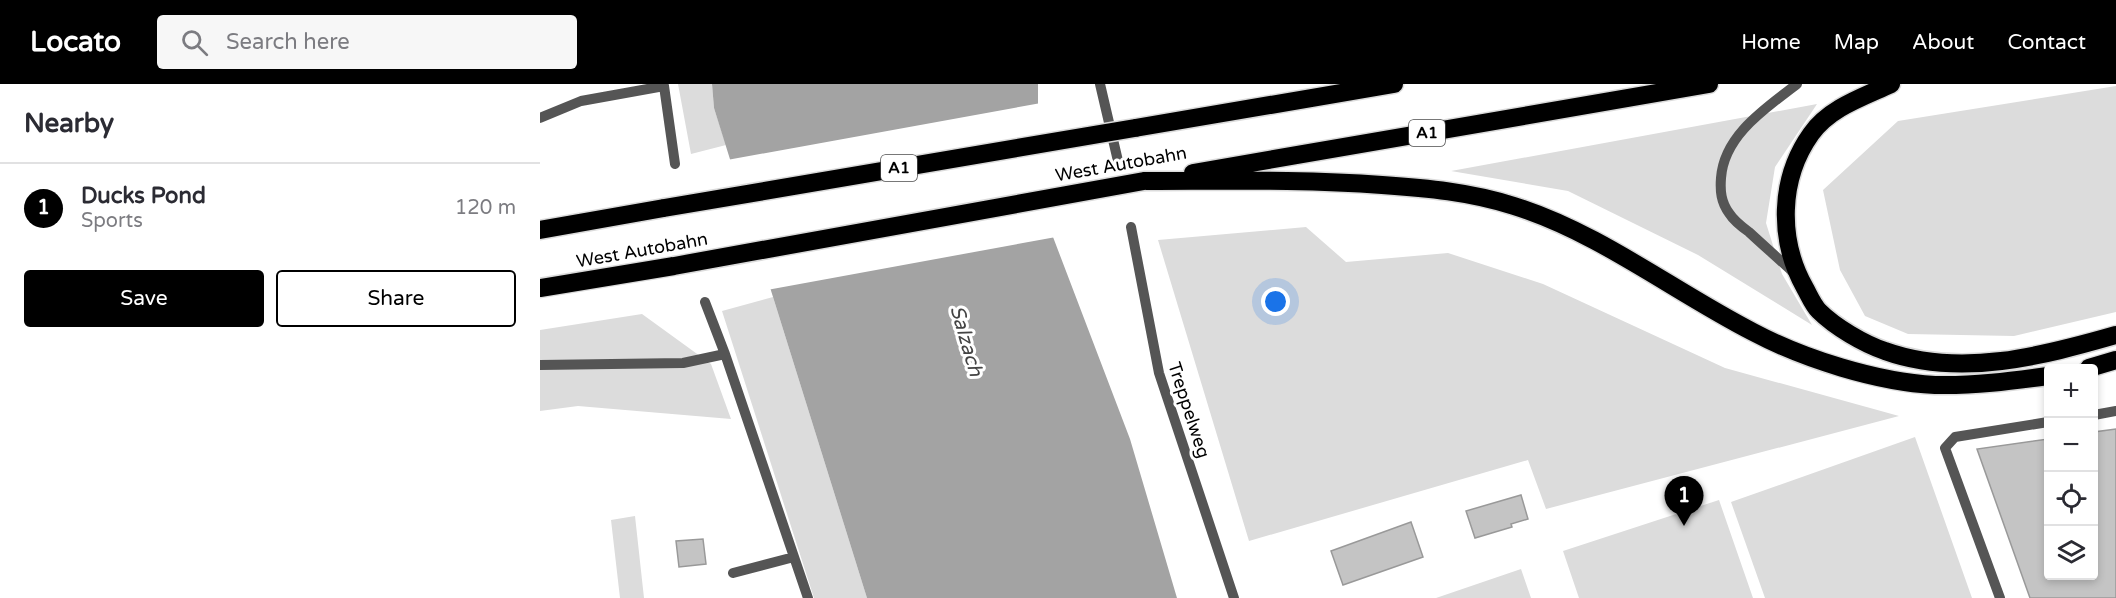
<!DOCTYPE html>
<meta charset="utf-8">
<style>
:root{--surface:#fff;--page:#f7f7f7;--text:#2b2b33;--muted:#7c7c81;--line:#e1e1e2;--accent:#000}
body{margin:0;font-family:"Varela Round",sans-serif;background:var(--page);color:var(--text)}
.controls{position:absolute;right:18px;bottom:18px;display:grid;overflow:hidden;border-radius:6px;box-shadow:0 3px 9px #0003}
.controls button{width:54px;height:54px;display:grid;place-items:center;padding:0;border:0;border-bottom:2px solid var(--line);background:var(--surface);color:var(--text);font:30px sans-serif}
.you{position:absolute;left:736px;top:218px;width:21px;height:21px;margin:-15px;border:4px solid #fff;border-radius:50%;background:#1a73e8;box-shadow:0 0 0 9px #1a73e833}
.badge{display:grid;place-items:center;width:39px;height:39px;border-radius:50%;background:var(--accent);color:#fff;font-size:20px;font-weight:700}
.pin{position:absolute;translate:-50% -50px;filter:drop-shadow(0 2px 3px #0008)}
.pin::after{content:'';position:absolute;top:32px;width:21px;height:18px;background:inherit;clip-path:polygon(0 0,100% 0,50% 100%)}
.list{margin:0;padding:0;list-style:none}
h2{display:flex;justify-content:space-between;align-items:center;height:78px;margin:0;padding:0 24px;font-size:26px}
h2 small{font-size:20px;font-weight:400;color:var(--muted)}
.list li{display:grid;grid-template-columns:39px 1fr auto;gap:18px;align-items:center;box-sizing:border-box;height:90px;padding:0 24px;border-top:2px solid var(--line)}
.list b{display:block;font-size:22px;white-space:nowrap}
.list p{margin:0;font-size:20px;white-space:nowrap;color:var(--muted)}
.list em{font-size:20px;font-style:normal;color:var(--muted)}
.actions{display:flex;gap:12px;padding:18px 24px}
.actions a{flex:1;padding:14px 0;border:2px solid var(--accent);border-radius:6px;text-align:center;font-size:21px;color:var(--accent)}
.actions .main{background:var(--accent);color:#fff}
.icon{flex:none;width:33px;height:33px;fill:none;stroke:currentColor;stroke-width:2;stroke-linecap:round;stroke-linejoin:round}
.map{position:relative;flex:none;width:1576px;height:514px;overflow:hidden}
header{display:flex;align-items:center;gap:36px;box-sizing:border-box;height:84px;padding:0 30px;background:var(--accent);color:#fff}
header strong{font-size:28px}
nav{display:flex;gap:33px;margin-inline-start:auto;font-size:21px}
.search{width:420px;height:54px;background:var(--page);display:flex;align-items:center;gap:15px;box-sizing:border-box;padding:0 21px;border-radius:6px;color:var(--muted);font-size:22px}
main{display:flex}
aside{flex:1;background:var(--surface)}
.map>svg:first-child{display:block}
</style>
<header>
<strong>Locato</strong>
<div class="search"><svg class="icon" aria-label="search" viewBox="0 0 24 24"><circle cx="10" cy="10" r="6"/><path d="M15 15l6 6"/></svg>Search here</div>
<nav><a>Home</a><a>Map</a><a>About</a><a>Contact</a></nav>
</header>
<main>
<aside>
<h2>Nearby<small></small></h2>
<ul class="list">
<li><span class="badge">1</span><div><b>Ducks Pond</b><p>Sports</p></div><em>120 m</em></li>
</ul>
<div class="actions"><a class="main">Save</a><a>Share</a></div>
</aside>
<div class="map">
<svg width="1576" height="514" viewBox="0 0 1576 514">
<rect width="100%" height="100%" fill="#fff"/>
<path fill="#dcdcdc" d="M 138,0 L 172,0 L 174,24 L 186,61 L 151,70 Z
M 1576,2 L 1576,228 L 1474,252 L 1368,250 L 1325,232 L 1300,186 L 1283,106 L 1358,37 Z
M 1277,20 L 1235,83 L 1226,139 L 1242,190 L 1272,241 L 1158,171 L 1028,107 L 911,87 Z
M 766,143 L 806,178 L 908,169 L 1003,200 L 1185,284 L 1359,332 L 1006,425 L 988,376 L 709,457 L 618,156 Z
M 233,213 L 327,514 L 274,514 L 182,227 Z
M 102,230 L 171,280 L 191,335 L 38,322 L 0,327 L 0,246 Z
M 1375,353 L 1432,514 L 1225,514 L 1191,418 Z
M 1179,416 L 1213,514 L 1039,514 L 1023,467 Z
M 95,432 L 104,514 L 80,514 L 71,436 Z
M 981,485 L 991,514 L 896,514 Z"/>
<path fill="#a3a3a3" d="M 172,0 L 498,0 L 498,21 L 513,153 L 590,355 L 637,514 L 327,514 L 174,24 Z"/>
<path fill="#fff" d="M 501,19 L 516,153 L 227,206 L 187,76 Z"/>
<path fill="#c4c4c4" stroke="#999" stroke-width="1.5" d="M 1576,345 L 1576,514 L 1490,514 L 1437,365 L 1508,355 L 1508,492 L 1554,492 L 1554,348 Z
M 981,411 L 988,435 L 971,440 L 972,443 L 935,454 L 926,427 Z
M 871,438 L 883,473 L 803,501 L 791,467 Z
M 163,455 L 166,480 L 139,483 L 136,457 Z"/>
<g fill="none" stroke-linecap="round" stroke-linejoin="round">
<defs>
<path id="highway" d="M 1351,0 C 1323,13 1289,24 1271,50 C 1239,95 1238,156 1265,204 C 1269,211 1273,221 1279,227 C 1295,243 1324,260 1345,267 C 1420,294 1503,272 1576,251
M 595,44 L 854,0
M 653,89 L 1169,0
M 604,97 C 684,97 763,95 842,101 C 886,104 931,108 974,122 C 1060,149 1133,207 1213,248 C 1264,275 1337,298 1395,301 C 1433,302 1471,297 1508,292
M 0,146 L 124,124
M 0,204 L 134,182
M 1549,284 L 1576,276"/>
</defs>
<use href="#highway" stroke="#dbdbdb" stroke-width="21"/>
<path stroke="#555" stroke-width="10" d="M 121,0 L 124,2 L 135,80
M 560,0 L 578,77
M 0,34 L 41,17 L 124,2
M 591,143 L 619,289 L 694,514
M 1254,189 C 1239,175 1224,162 1209,148 C 1202,143 1194,137 1189,129 C 1181,118 1180,107 1181,94 C 1184,51 1226,24 1257,0
M 165,218 L 185,270 L 268,514
M 0,281 L 143,279 L 185,270
M 1554,331 L 1576,327
M 193,489 L 254,473
M 1460,514 L 1405,364 L 1415,353 L 1508,338"/>
<use href="#highway" stroke="#000" stroke-width="18"/>
<defs>
<path id="highway-bridge" d="M 124,124 L 595,44
M 134,182 L 604,97"/>
</defs>
<use href="#highway-bridge" stroke="#dbdbdb" stroke-width="21" stroke-linecap="butt"/>
<use href="#highway-bridge" stroke="#000" stroke-width="18"/>
</g>
<g text-anchor="middle" dominant-baseline="central" stroke-width="6" stroke-linejoin="round" paint-order="stroke">
<g fill="#fff" stroke="#4c4c4c" stroke-width="1.5">
<rect x="869" y="36" width="36" height="26" rx="4.5"/>
<rect x="341" y="71" width="36" height="26" rx="4.5"/>
</g>
<g font-size="16" font-weight="bold" fill="#000">
<text x="887" y="49">A1</text>
<text x="359" y="84">A1</text>
</g>
<g font-size="18" fill="#000" stroke="#fff">
<text transform="translate(581 80) rotate(-10)">West Autobahn</text>
<text transform="translate(102 166) rotate(-10)">West Autobahn</text>
<text transform="translate(649 326) rotate(72)">Treppelweg</text>
</g>
<g font-size="20" font-style="italic" fill="#444" stroke="#fff">
<text transform="translate(426 257) rotate(74)">Salzach</text>
</g>
</g>
</svg>
<div class="controls">
<button>+</button>
<button>−</button>
<button><svg class="icon" aria-label="locate" viewBox="0 0 24 24"><circle cx="12" cy="12" r="6"/><path d="M12 2v4M12 18v4M2 12h4M18 12h4"/></svg></button>
<button><svg class="icon" aria-label="layers" viewBox="0 0 24 24"><path d="M12 4l9 5-9 5-9-5zM3 14l9 5 9-5"/></svg></button>
</div>
<div class="you"></div>
<div class="pin badge" style="left:1144px;top:442px">1</div>
</div>
</main>
